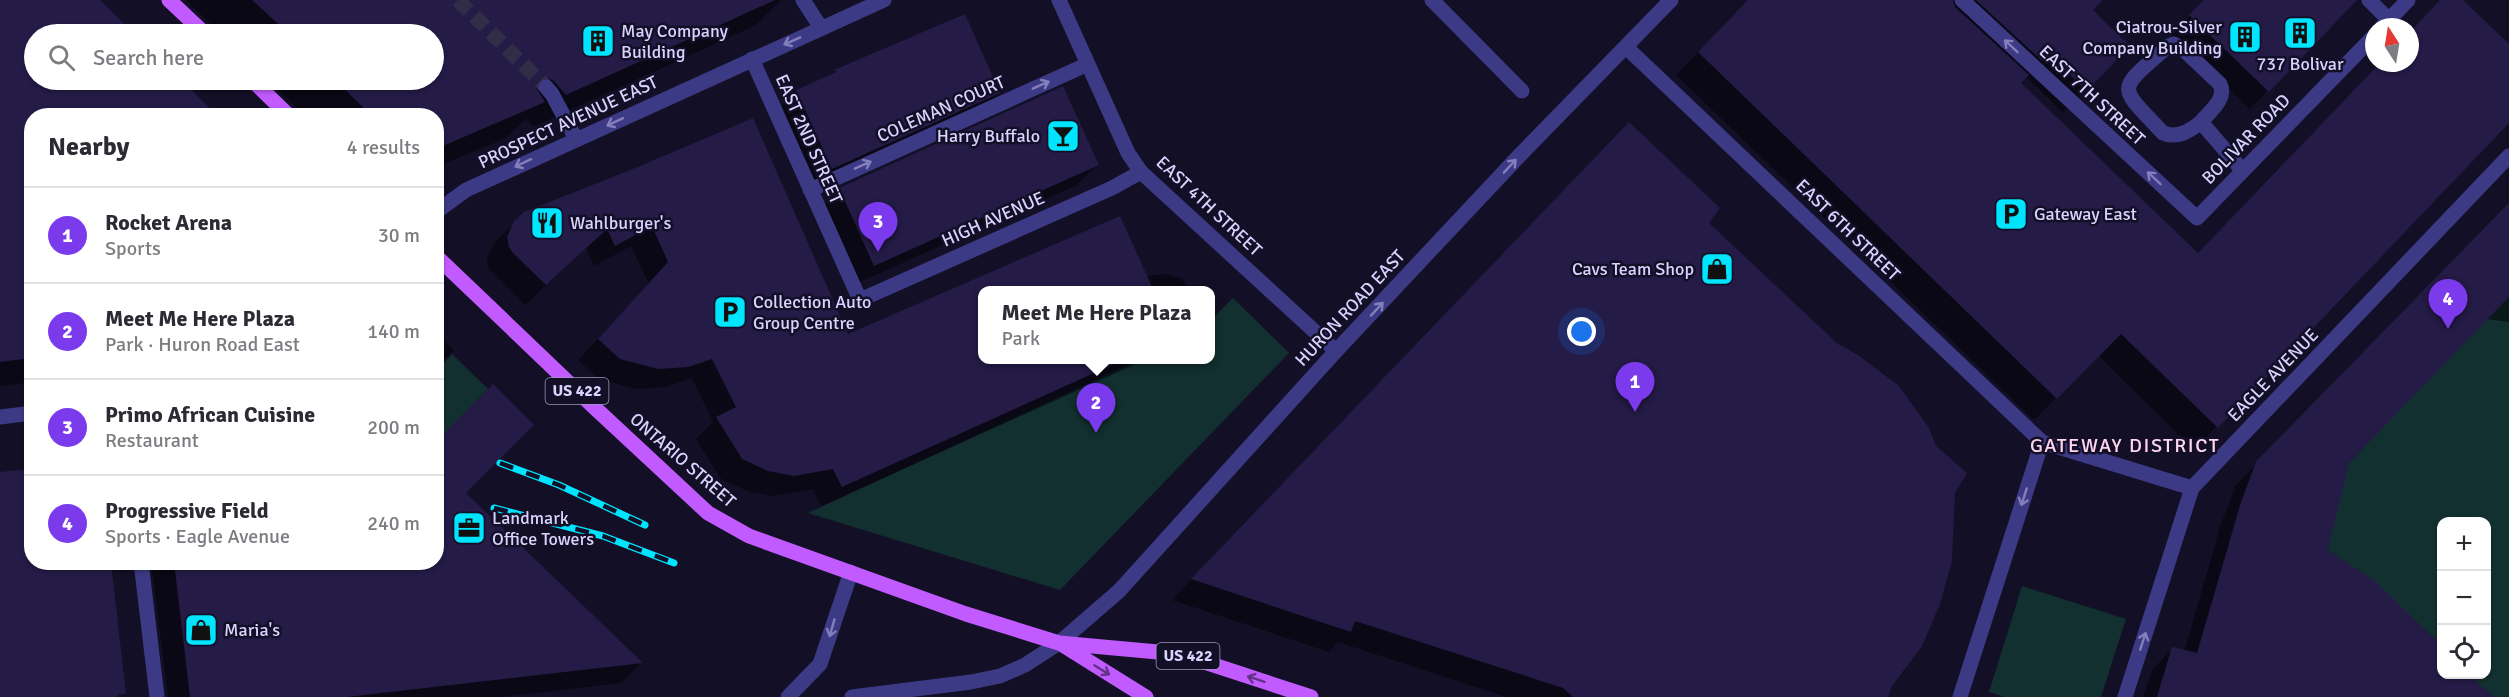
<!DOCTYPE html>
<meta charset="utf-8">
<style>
:root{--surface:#fff;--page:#f7f7f7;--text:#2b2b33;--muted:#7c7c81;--line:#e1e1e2;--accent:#7c3aed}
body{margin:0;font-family:Signika,sans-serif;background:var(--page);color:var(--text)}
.controls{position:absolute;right:18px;bottom:18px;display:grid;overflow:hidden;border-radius:12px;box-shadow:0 2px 4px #0004}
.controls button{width:54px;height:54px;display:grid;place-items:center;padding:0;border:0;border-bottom:2px solid var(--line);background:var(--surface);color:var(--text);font:30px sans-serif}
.compass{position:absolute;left:2365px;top:18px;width:54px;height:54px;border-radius:50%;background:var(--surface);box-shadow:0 2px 4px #0004;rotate:348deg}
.you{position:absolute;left:1582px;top:332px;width:21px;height:21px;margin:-15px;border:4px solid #fff;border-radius:50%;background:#1a73e8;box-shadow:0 0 0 9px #1a73e833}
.badge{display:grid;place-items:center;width:39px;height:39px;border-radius:50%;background:var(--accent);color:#fff;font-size:20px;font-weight:700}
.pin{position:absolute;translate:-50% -50px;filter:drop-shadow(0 2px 3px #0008)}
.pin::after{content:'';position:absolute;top:32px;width:21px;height:18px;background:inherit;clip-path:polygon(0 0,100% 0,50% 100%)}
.popup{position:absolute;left:978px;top:286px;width:237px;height:78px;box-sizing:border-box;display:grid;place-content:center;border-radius:12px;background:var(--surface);filter:drop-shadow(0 2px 4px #0005);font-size:20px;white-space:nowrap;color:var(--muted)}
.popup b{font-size:22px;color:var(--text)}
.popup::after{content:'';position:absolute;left:50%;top:100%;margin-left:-12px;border:12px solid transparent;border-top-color:var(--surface)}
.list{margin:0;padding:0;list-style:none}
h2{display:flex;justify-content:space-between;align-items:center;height:78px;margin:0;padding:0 24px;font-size:26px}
h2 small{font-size:20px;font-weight:400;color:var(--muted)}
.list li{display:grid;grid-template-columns:39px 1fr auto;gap:18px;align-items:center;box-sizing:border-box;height:96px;padding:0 24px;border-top:2px solid var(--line)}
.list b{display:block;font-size:22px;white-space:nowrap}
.list p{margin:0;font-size:20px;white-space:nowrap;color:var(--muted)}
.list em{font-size:20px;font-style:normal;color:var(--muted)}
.icon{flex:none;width:33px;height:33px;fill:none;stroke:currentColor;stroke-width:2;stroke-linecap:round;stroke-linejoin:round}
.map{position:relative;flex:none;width:2509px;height:697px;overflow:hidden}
.search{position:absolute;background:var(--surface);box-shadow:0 2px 4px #0004;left:24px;top:24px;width:420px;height:66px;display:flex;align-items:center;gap:15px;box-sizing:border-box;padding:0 21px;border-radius:33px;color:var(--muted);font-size:22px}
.panel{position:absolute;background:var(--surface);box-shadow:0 2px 4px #0004;left:24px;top:108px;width:420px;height:462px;border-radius:24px}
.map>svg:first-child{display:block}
</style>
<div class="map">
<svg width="2509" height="697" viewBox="0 0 2509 697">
<rect width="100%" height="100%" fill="#130f26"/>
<path fill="#12302f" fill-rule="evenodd" d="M 2509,203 L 2509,697 L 2157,697 L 2172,647 L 2197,653 L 2256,462 ZM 2442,522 L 2486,522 L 2486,674 L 2442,674 Z
M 1233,298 L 1289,353 L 1060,590 L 808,513 L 1139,360 L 1210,360 L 1210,321 Z
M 452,354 L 488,389 L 437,441 L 437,370 Z
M 2022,586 L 2126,619 L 2101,697 L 2004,697 L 1989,692 Z"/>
<path fill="#0007" d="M 0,0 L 99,0 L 134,34 L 34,34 L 34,80 L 180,80 L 217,116 L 32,116 L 32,382 L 0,386 Z
M 186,0 L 781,0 L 756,25 L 533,127 L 526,119 L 504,139 L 436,167 L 436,116 L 305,116 L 268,80 L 434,80 L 434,34 L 221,34 Z
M 1749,0 L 2101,0 L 2091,10 L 2128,46 L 2086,90 L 2063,113 L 2026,76 L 2019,83 L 2198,255 L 2381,63 L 2410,63 L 2410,33 L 2442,0 L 2461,0 L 2509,46 L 2509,121 L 2194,450 L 2098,355 L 2034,420 L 1676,75 Z
M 2203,0 L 2355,0 L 2250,109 L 2172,35 L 2204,1 Z
M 964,15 L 999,93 L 983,109 L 816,184 L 781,107 L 797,91 L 829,77 L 835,71 Z
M 1609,144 L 1707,223 L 1953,492 L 1887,697 L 1506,697 L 1338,642 L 1329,652 L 1172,600 Z
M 1097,165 L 1077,185 L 853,285 L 820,209 L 840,189 Z
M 633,171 L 847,335 L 1120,218 L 1146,276 L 1167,274 L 1181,278 L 1189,290 L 982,290 L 982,360 L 1145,360 L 821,506 L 813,489 L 772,496 L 747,491 L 721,479 L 696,439 L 713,422 L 692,378 L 666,387 L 636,389 L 599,379 L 578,360 L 649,284 L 631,246 L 594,266 L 586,248 L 525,305 L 488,268 L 487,259 L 494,243 L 516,222 Z
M 2509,205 L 2509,322 L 2486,319 L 2348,463 L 2326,550 L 2442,674 L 2468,674 L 2491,697 L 2143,697 L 2152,670 L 2172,649 L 2184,652 L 2221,524 L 2236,485 Z
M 436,333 L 454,350 L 436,368 Z
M 464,493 L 641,663 L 621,683 L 502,697 L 168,697 L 151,562 L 436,562 Z"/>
<path fill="#241b47" d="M 0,0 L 100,0 L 135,34 L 34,34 L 34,80 L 181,80 L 218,116 L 32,116 L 32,358 L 0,362 Z
M 252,0 L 775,0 L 566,95 L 553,80 L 544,78 L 537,83 L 536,88 L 545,102 L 436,149 L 436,116 L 372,116 L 335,80 L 434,80 L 434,34 L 289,34 Z
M 1748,0 L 1953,0 L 1955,7 L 2029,75 L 2021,83 L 2198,253 L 2380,63 L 2410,63 L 2410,32 L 2440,0 L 2463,0 L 2509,44 L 2509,123 L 2218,428 L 2121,334 L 2057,399 L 1698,52 Z
M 1976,0 L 2103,0 L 2093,10 L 2130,46 L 2087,91 L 2049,55 L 2042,61 Z
M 2204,0 L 2357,0 L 2269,92 L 2189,15 Z
M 965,14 L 1000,93 L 832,169 L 796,90 L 836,72 L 834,70 Z
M 1063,86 L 1099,165 L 874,266 L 839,188 Z
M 753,118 L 848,334 L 1120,216 L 1154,291 L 982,291 L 982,360 L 1123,360 L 842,487 L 833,469 L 794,476 L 768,471 L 742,459 L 716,417 L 736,407 L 712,359 L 688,367 L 658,369 L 620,359 L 598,339 L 668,262 L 652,226 L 615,246 L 607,229 L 546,285 L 513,253 L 509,247 L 507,237 L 514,221 L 524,212 L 633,169 Z
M 1629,122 L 1720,208 L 1709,223 L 1838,344 L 1858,355 L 1899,386 L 1929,428 L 1936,446 L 1967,473 L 1955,493 L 1952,561 L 1940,604 L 1922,646 L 1892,686 L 1888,697 L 1573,697 L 1563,688 L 1355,621 L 1351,632 L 1191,579 Z
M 2509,203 L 2509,297 L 2349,463 L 2328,550 L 2375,581 L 2442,646 L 2442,675 L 2470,675 L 2493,697 L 2157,697 L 2172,647 L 2197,653 L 2241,502 L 2256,462 Z
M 493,384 L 534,425 L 466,493 L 643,663 L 347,697 L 190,697 L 174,562 L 436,562 L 436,441 Z
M 32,469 L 32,562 L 111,562 L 126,694 L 118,695 L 118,697 L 0,697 L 0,472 Z"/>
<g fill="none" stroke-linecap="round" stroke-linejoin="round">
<path stroke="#312d47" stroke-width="15" stroke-dasharray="15 8" stroke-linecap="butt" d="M 458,0 L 546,87"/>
<path stroke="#3d3a85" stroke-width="15" d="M 803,0 L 821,28
M 1059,0 L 1128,153 L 1141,172 L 1336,351
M 1432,0 L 1522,91
M 1962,0 L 2197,218 L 2374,36
M 2369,0 L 2389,20
M 2382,27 L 2408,0
M 1626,47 L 2042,442 L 2192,488
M 752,59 L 860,300 L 1112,188 L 1141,172
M 546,87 L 552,94 L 576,139
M 2201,122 C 2210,111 2227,99 2220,84 L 2183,49 L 2174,44 L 2167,47 C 2116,92 2117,84 2163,133 C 2177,139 2190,131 2201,122 L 2243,171
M 810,190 L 1088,64
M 436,212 L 466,190 L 884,0
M 0,417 L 32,413
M 141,562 L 157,697
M 788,697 L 820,664 L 851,572
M 852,697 L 971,682 L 1000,676 L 1025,665 L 1059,643 L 1119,591 L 1336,351 L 1519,156 L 1671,0
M 1960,697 L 2042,442
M 2125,697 L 2192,488 L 2509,156"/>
<path stroke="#c25bff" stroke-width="15" d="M 169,0 L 205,34
M 252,80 L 289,116
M 436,256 L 595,408 L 708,513 L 749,536 L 966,614 L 1059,643 L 1180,654 L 1311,697
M 1061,644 L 1146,697"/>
<defs>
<path id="rail" d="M 500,463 L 559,485 L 645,525
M 494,508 L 603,536 L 674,563"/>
</defs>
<use href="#rail" stroke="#00e5ff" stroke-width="7"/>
<use href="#rail" stroke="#130f26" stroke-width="4.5" stroke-dasharray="14" stroke-linecap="butt"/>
</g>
<defs><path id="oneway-shaft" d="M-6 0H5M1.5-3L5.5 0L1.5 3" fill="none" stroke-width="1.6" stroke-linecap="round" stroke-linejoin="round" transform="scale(1.5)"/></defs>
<g stroke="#837fbc">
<use href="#oneway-shaft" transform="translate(792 41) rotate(156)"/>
<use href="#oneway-shaft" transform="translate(2011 46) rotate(-137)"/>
<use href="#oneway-shaft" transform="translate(1041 85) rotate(-24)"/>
<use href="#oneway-shaft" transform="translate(615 122) rotate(155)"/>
<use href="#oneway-shaft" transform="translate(523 163) rotate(155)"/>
<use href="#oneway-shaft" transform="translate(863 165) rotate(-24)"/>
<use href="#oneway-shaft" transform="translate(1510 166) rotate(-47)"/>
<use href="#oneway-shaft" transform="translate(2154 178) rotate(-137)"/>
<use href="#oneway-shaft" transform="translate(1377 309) rotate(-47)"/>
<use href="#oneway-shaft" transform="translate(2024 497) rotate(108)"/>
<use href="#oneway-shaft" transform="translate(832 628) rotate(106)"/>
<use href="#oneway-shaft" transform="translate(2143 641) rotate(-72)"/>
</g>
<g stroke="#623188">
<use href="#oneway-shaft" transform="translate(1102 670) rotate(32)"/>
<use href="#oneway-shaft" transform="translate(1256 679) rotate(-162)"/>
</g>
<defs>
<symbol id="building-square" viewBox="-11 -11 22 22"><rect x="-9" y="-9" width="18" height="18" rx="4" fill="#00e5ff" stroke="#130f26"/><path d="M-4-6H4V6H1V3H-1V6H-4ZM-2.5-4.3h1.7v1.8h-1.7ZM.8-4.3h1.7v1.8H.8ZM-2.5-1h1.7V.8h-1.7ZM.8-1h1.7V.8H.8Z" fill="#111"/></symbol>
<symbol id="bar-square" viewBox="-11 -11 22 22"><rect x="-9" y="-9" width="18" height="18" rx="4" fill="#00e5ff" stroke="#130f26"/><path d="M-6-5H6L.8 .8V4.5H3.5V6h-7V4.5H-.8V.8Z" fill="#111"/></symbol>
<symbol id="parking-square" viewBox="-11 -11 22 22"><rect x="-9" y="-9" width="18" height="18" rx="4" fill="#00e5ff" stroke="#130f26"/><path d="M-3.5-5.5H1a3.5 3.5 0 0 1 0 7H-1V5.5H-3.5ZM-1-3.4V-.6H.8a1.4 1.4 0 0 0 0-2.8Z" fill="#111"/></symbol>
<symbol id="restaurant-square" viewBox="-11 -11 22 22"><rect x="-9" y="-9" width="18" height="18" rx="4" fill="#00e5ff" stroke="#130f26"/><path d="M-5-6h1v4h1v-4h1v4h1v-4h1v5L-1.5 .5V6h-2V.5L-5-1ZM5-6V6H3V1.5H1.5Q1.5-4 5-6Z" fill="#111"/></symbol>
<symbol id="shop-square" viewBox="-11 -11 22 22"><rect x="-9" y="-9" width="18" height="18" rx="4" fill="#00e5ff" stroke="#130f26"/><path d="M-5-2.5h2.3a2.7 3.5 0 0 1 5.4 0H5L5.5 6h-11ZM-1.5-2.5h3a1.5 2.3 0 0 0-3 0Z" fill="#111"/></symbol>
<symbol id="office-square" viewBox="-11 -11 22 22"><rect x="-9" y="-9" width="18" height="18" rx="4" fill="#00e5ff" stroke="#130f26"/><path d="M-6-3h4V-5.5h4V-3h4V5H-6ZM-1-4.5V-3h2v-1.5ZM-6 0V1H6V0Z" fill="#111"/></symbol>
</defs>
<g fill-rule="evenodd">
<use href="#building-square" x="2281" y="14" width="38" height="38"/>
<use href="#building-square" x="2226" y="18" width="38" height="38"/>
<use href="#building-square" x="579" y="22" width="38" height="38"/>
<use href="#bar-square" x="1044" y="117" width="38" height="38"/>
<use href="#parking-square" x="1992" y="195" width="38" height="38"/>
<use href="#restaurant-square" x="528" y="204" width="38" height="38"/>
<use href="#shop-square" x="1698" y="250" width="38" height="38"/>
<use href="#parking-square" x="711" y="293" width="38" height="38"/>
<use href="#office-square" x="450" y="509" width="38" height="38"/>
<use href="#shop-square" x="182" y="611" width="38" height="38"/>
</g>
<g text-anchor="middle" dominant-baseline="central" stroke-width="5" stroke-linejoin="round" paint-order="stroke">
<g fill="#130f26" stroke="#9e99be" stroke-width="1.5">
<rect x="545.5" y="378" width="63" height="26" rx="4.5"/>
<rect x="1156.5" y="643" width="63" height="26" rx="4.5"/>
</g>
<g font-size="16" font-weight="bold" fill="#d9d4ff">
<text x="577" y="391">US 422</text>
<text x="1188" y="656">US 422</text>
</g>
<g font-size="18" fill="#d9d4ff" stroke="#130f26" text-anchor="start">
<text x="2222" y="27" text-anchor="end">Ciatrou-Silver<tspan x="2222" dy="21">Company Building</tspan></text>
<text x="621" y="31">May Company<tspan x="621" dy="21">Building</tspan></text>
<text x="2300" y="64" text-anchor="middle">737 Bolivar</text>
<text x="1040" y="136" text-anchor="end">Harry Buffalo</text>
<text x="2034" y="214">Gateway East</text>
<text x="570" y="223">Wahlburger's</text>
<text x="1694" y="269" text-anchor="end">Cavs Team Shop</text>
<text x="753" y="302">Collection Auto<tspan x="753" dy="21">Group Centre</tspan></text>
<text x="492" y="518">Landmark<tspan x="492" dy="21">Office Towers</tspan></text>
<text x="224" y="630">Maria's</text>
</g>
<g font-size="18" fill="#d9d4ff" stroke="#130f26">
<text transform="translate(2092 95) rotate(43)">EAST 7TH STREET</text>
<text transform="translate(941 109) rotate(-24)">COLEMAN COURT</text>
<text transform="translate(568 122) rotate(-25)">PROSPECT AVENUE EAST</text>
<text transform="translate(809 139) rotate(66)">EAST 2ND STREET</text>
<text transform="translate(2246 139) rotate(-46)">BOLIVAR ROAD</text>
<text transform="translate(1209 206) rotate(43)">EAST 4TH STREET</text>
<text transform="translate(993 219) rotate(-24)">HIGH AVENUE</text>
<text transform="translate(1848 230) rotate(44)">EAST 6TH STREET</text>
<text transform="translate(1350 308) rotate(-47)">HURON ROAD EAST</text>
<text transform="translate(2273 375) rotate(-46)">EAGLE AVENUE</text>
<text transform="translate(683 460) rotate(41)">ONTARIO STREET</text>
</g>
<g font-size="20" letter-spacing="1.5" fill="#ffd6f0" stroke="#130f26">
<text x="2125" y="445">GATEWAY DISTRICT</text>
</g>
</g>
</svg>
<div class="controls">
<button>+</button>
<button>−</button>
<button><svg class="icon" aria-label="locate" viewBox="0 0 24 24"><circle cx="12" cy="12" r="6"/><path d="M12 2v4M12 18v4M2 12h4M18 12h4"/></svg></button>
</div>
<svg class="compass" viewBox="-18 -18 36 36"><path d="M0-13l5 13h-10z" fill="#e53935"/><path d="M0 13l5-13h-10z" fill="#7c7c81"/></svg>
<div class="you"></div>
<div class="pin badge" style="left:1635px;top:412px">1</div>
<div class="pin badge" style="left:1096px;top:433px">2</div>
<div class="popup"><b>Meet Me Here Plaza</b>Park</div>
<div class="pin badge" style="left:878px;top:252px">3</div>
<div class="pin badge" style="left:2448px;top:329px">4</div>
<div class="search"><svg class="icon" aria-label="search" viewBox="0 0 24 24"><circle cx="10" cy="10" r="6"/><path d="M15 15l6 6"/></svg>Search here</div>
<section class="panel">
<h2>Nearby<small>4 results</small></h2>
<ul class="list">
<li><span class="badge">1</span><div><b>Rocket Arena</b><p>Sports</p></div><em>30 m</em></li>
<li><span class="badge">2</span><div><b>Meet Me Here Plaza</b><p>Park · Huron Road East</p></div><em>140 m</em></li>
<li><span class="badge">3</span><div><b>Primo African Cuisine</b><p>Restaurant</p></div><em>200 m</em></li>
<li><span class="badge">4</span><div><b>Progressive Field</b><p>Sports · Eagle Avenue</p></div><em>240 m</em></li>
</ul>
</section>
</div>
